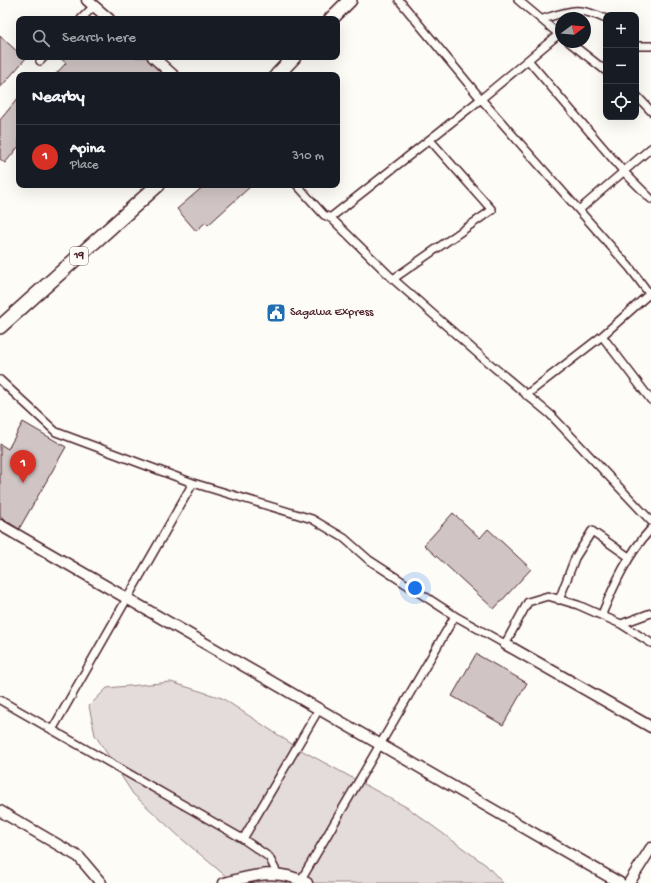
<!DOCTYPE html>
<meta charset="utf-8">
<style>
:root{--surface:#171b24;--page:#20242c;--text:#f1f3f6;--muted:#9ea1a6;--line:#363941;--accent:#d93025}
body{margin:0;font-family:"Gochi Hand",sans-serif;background:var(--page);color:var(--text)}
.controls{position:absolute;right:12px;top:12px;display:grid;overflow:hidden;border-radius:8px;box-shadow:0 4px 16px #0002}
.controls button{width:36px;height:36px;display:grid;place-items:center;padding:0;border:0;border-bottom:1px solid var(--line);background:var(--surface);color:var(--text);font:20px sans-serif}
.compass{position:absolute;left:555px;top:12px;width:36px;height:36px;border-radius:50%;background:var(--surface);box-shadow:0 4px 16px #0002;rotate:74deg}
.you{position:absolute;left:415px;top:588px;width:14px;height:14px;margin:-10px;border:3px solid #fff;border-radius:50%;background:#1a73e8;box-shadow:0 0 0 6px #1a73e833}
.badge{display:grid;place-items:center;width:26px;height:26px;border-radius:50%;background:var(--accent);color:#fff;font-size:13px;font-weight:700}
.pin{position:absolute;translate:-50% -33px;filter:drop-shadow(0 1px 2px #0008)}
.pin::after{content:'';position:absolute;top:21px;width:14px;height:12px;background:inherit;clip-path:polygon(0 0,100% 0,50% 100%)}
.list{margin:0;padding:0;list-style:none}
h2{display:flex;justify-content:space-between;align-items:center;height:52px;margin:0;padding:0 16px;font-size:17px}
h2 small{font-size:13px;font-weight:400;color:var(--muted)}
.list li{display:grid;grid-template-columns:26px 1fr auto;gap:12px;align-items:center;box-sizing:border-box;height:64px;padding:0 16px;border-top:1px solid var(--line)}
.list b{display:block;font-size:15px;white-space:nowrap}
.list p{margin:0;font-size:13px;white-space:nowrap;color:var(--muted)}
.list em{font-size:13px;font-style:normal;color:var(--muted)}
.icon{flex:none;width:22px;height:22px;fill:none;stroke:currentColor;stroke-width:2;stroke-linecap:round;stroke-linejoin:round}
.map{position:relative;flex:none;width:651px;height:883px;overflow:hidden}
.search{position:absolute;background:var(--surface);box-shadow:0 4px 16px #0002;left:16px;top:16px;width:324px;height:44px;display:flex;align-items:center;gap:10px;box-sizing:border-box;padding:0 14px;border-radius:8px;color:var(--muted);font-size:15px}
.panel{position:absolute;background:var(--surface);box-shadow:0 4px 16px #0002;left:16px;top:72px;width:324px;height:116px;border-radius:8px}
.map>svg:first-child{display:block}
</style>
<div class="map">
<svg width="651" height="883" viewBox="0 0 651 883">
<rect width="100%" height="100%" fill="#fdfcf7"/>
<filter id="ink" filterUnits="userSpaceOnUse"><feTurbulence type="fractalNoise" baseFrequency=".025" numOctaves="2"/><feDisplacementMap in="SourceGraphic" scale="8" xChannelSelector="R" yChannelSelector="G"/><feConvolveMatrix kernelMatrix="1 2 1 2 8 2 1 2 1" color-interpolation-filters="sRGB"/></filter>
<g filter="url(#ink)">
<path fill="#e3dcda" stroke="#967e82" d="M 171,682 L 222,698 L 301,750 L 408,808 L 486,865 L 503,883 L 234,883 L 183,840 L 133,794 L 95,735 L 89,706 L 107,688 Z"/>
<path fill="#d0c5c4" stroke="#4a1f2b" d="M 0,36 L 19,53 L 19,57 L 27,57 L 0,88 Z
M 59,57 L 146,57 L 163,75 L 55,75 L 66,63 Z
M 19,97 L 19,146 L 5,163 L 0,159 L 0,120 Z
M 205,185 L 252,185 L 208,225 L 206,222 L 196,231 L 177,209 Z
M 23,422 L 66,447 L 19,529 L 0,517 L 0,444 L 8,449 Z
M 453,513 L 480,538 L 488,529 L 531,569 L 494,609 L 424,545 Z
M 476,654 L 527,683 L 503,725 L 452,696 Z"/>
<g fill="none" stroke-linecap="round" stroke-linejoin="round">
<defs>
<path id="street" d="M 399,0 L 481,99 L 630,268 L 651,296
M 518,0 L 561,36
M 81,19 L 94,6
M 543,19 C 571,10 578,6 606,19
M 569,42 L 606,71
M 636,46 L 651,46
M 528,60 L 624,172 L 651,199
M 40,61 L 44,57
M 636,95 L 651,111
M 297,185 L 324,215 L 331,218 L 393,279 L 484,359 L 551,415 L 651,521
M 579,210 L 651,148
M 330,218 L 481,99 L 559,34
M 393,279 L 492,210 L 430,140
M 602,336 L 651,400
M 0,380 L 56,432 L 193,483 L 312,519 L 344,538 L 369,560 L 455,616 L 505,644 L 528,602 L 548,596 L 578,605 L 621,624 L 651,643
M 526,395 L 602,336 L 649,294
M 559,600 L 575,558 L 592,531 L 629,557
M 602,614 C 615,583 628,554 651,529
M 621,624 L 651,613
M 0,700 L 243,839 L 269,857 L 277,873
M 52,730 L 193,483
M 243,839 L 319,709
M 301,880 L 455,616"/>
<path id="secondary" d="M 87,0 L 109,19
M 153,57 L 173,75
M 0,525 L 620,883
M 505,644 L 651,727
M 0,811 L 79,857 L 101,883
M 224,883 C 255,875 277,868 307,883
M 629,883 L 651,848"/>
<path id="highway" d="M 331,19 L 350,0
M 277,75 L 294,57
M 0,327 L 158,185"/>
</defs>
<use href="#street" stroke="#4a1f2b" stroke-width="10"/>
<use href="#secondary" stroke="#4a1f2b" stroke-width="13"/>
<use href="#highway" stroke="#4a1f2b" stroke-width="16"/>
<use href="#street" stroke="#fdfcf7" stroke-width="7"/>
<use href="#secondary" stroke="#fdfcf7" stroke-width="10"/>
<use href="#highway" stroke="#fdfcf7" stroke-width="13"/>
</g>
</g>
<defs>
<symbol id="civic-square" viewBox="-11 -11 22 22"><rect x="-9" y="-9" width="18" height="18" rx="4" fill="#1f6fb2" stroke="#fdfcf7"/><path d="M-.6-6.5H3V-4.5H.6V-3L4-1V1h2V6H-6V1h2V-1L-.6-3ZM-1.2 2.5V6h2.4V2.5Z" fill="#fff"/></symbol>
</defs>
<g fill-rule="evenodd">
<use href="#civic-square" x="265" y="302" width="22" height="22"/>
</g>
<g text-anchor="middle" dominant-baseline="central" stroke-width="3" stroke-linejoin="round" paint-order="stroke">
<rect fill="#fdfcf7" stroke="#806168" stroke-width="1" x="70" y="247" width="18" height="18" rx="3"/>
<g font-size="11" font-weight="bold" fill="#4a1f2b">
<text x="79" y="256">19</text>
</g>
<g font-size="12" fill="#4a1f2b" stroke="#fdfcf7" text-anchor="start">
<text x="290" y="313">Sagawa Express</text>
</g>
</g>
</svg>
<div class="controls">
<button>+</button>
<button>−</button>
<button><svg class="icon" aria-label="locate" viewBox="0 0 24 24"><circle cx="12" cy="12" r="6"/><path d="M12 2v4M12 18v4M2 12h4M18 12h4"/></svg></button>
</div>
<svg class="compass" viewBox="-18 -18 36 36"><path d="M0-13l5 13h-10z" fill="#e53935"/><path d="M0 13l5-13h-10z" fill="#9ea1a6"/></svg>
<div class="you"></div>
<div class="pin badge" style="left:23px;top:483px">1</div>
<div class="search"><svg class="icon" aria-label="search" viewBox="0 0 24 24"><circle cx="10" cy="10" r="6"/><path d="M15 15l6 6"/></svg>Search here</div>
<section class="panel">
<h2>Nearby<small></small></h2>
<ul class="list">
<li><span class="badge">1</span><div><b>Apina</b><p>Place</p></div><em>310 m</em></li>
</ul>
</section>
</div>
